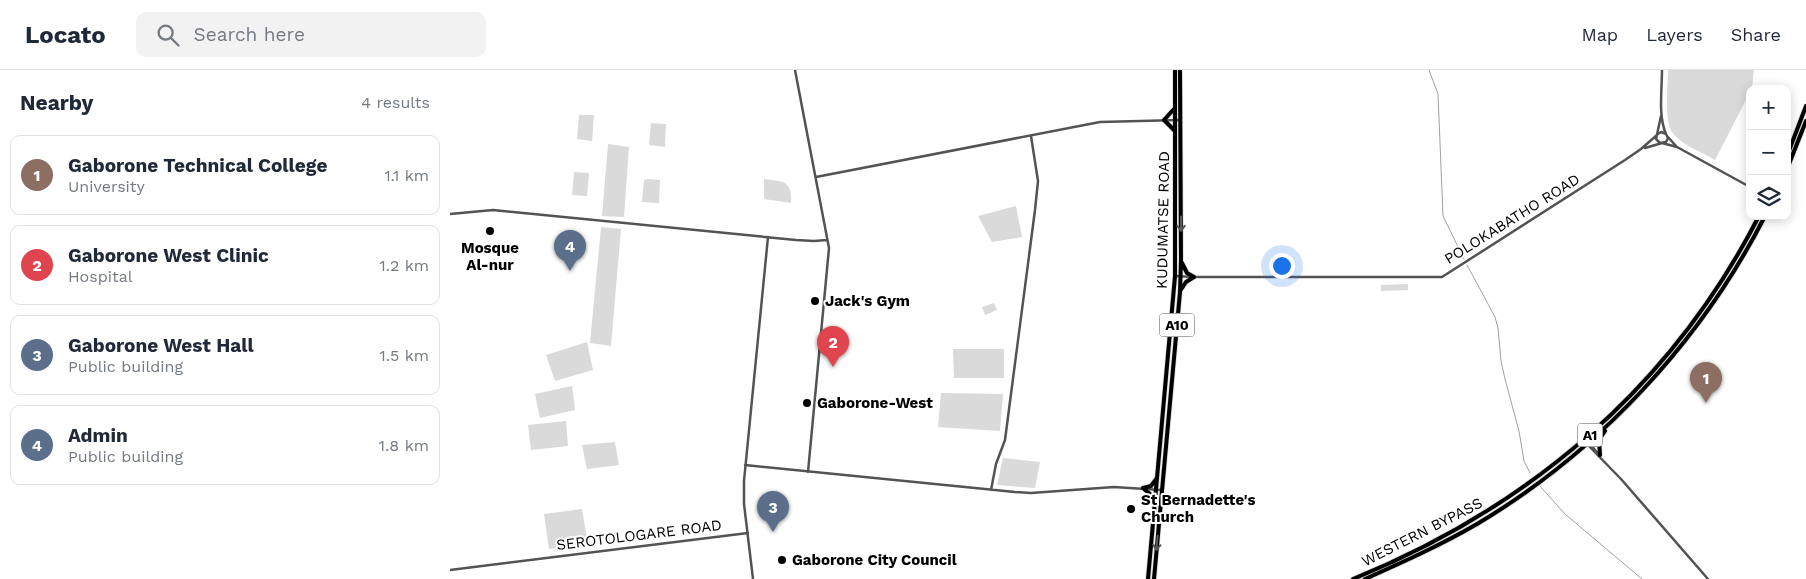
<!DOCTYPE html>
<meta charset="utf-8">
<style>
:root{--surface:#fff;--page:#f2f2f3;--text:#1f2937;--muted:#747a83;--line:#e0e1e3;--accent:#b45309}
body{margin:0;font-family:"Work Sans",sans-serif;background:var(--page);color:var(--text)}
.controls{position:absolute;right:15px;top:15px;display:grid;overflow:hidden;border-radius:10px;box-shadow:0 2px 12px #0003}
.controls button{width:45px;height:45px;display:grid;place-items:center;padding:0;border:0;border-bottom:1px solid var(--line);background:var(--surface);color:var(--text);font:25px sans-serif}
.you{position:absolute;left:831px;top:195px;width:18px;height:18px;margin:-12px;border:4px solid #fff;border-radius:50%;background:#1a73e8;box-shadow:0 0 0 8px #1a73e833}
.badge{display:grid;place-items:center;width:32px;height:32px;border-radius:50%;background:var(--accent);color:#fff;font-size:16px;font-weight:700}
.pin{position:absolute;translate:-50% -41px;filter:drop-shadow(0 1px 2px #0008)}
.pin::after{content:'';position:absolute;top:26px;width:18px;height:15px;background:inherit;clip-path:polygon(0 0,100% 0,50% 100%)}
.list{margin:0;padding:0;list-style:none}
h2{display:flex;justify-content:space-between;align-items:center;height:65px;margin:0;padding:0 20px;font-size:21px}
h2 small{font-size:16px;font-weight:400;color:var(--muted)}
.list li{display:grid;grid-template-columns:32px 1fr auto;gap:15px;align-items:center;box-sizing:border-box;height:80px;margin:0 10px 10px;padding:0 10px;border:1px solid var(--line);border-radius:10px}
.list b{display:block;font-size:19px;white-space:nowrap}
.list p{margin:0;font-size:16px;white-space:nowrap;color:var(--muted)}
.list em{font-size:16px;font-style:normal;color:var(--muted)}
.icon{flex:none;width:28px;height:28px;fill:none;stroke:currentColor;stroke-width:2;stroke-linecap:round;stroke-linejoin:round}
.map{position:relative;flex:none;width:1356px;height:509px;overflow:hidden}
header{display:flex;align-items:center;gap:30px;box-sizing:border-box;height:70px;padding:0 25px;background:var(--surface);border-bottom:1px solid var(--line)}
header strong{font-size:24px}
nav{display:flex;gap:28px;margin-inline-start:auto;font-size:18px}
.search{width:350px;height:45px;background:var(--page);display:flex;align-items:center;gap:12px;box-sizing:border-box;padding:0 18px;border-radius:10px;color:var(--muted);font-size:19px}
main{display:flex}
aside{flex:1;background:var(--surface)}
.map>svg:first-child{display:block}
</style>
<header>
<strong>Locato</strong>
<div class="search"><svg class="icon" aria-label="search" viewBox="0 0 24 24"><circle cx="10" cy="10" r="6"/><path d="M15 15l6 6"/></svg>Search here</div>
<nav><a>Map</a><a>Layers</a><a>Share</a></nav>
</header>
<main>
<aside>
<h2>Nearby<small>4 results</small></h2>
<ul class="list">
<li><span class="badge" style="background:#8d6e63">1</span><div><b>Gaborone Technical College</b><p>University</p></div><em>1.1 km</em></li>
<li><span class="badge" style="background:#e0444e">2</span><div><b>Gaborone West Clinic</b><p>Hospital</p></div><em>1.2 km</em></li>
<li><span class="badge" style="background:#5c6f8a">3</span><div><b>Gaborone West Hall</b><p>Public building</p></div><em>1.5 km</em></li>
<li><span class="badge" style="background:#5c6f8a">4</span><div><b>Admin</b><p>Public building</p></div><em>1.8 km</em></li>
</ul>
</aside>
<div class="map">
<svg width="1356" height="509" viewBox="0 0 1356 509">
<rect width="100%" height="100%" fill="#fff"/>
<path fill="#dadada" d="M 1218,0 L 1304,0 L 1302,18 L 1300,19 L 1300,22 L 1265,90 C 1252,82 1231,75 1222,62 C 1214,51 1218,14 1218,0 Z
M 129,45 L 144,45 L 142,71 L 127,69 Z
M 201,53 L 216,54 L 215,77 L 199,75 Z
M 158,74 L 179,77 L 174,147 L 152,146 Z
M 124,102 L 138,103 L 139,104 L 137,126 L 122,125 Z
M 198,109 L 210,110 L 209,133 L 192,132 L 194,110 Z
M 314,109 C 333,112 342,109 341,133 L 314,129 Z
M 566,136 L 572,167 L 542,172 L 528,146 Z
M 151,157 L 171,159 L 161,276 L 140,273 Z
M 958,214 L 958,220 L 931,221 L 931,215 Z
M 544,233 L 547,240 L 535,245 L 532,237 Z
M 137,272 L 143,300 L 105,311 L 96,285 Z
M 503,279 L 554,279 L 554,308 L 504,308 Z
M 122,316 L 125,340 L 90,348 L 85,324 Z
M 491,323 L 553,324 L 550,361 L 488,357 Z
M 116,351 L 118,376 L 81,380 L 78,355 Z
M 165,372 L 169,395 L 137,399 L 132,375 Z
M 553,388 L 590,392 L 585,418 L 547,415 Z
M 132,439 L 138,474 L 99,479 L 94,444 Z"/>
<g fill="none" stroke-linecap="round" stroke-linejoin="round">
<path stroke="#a1a1a1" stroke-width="1" d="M 979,0 L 988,24 L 993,146 L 1014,189
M 1017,195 L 1045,247 L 1048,258 L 1051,291 L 1055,309 L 1069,361 L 1074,391 L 1080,403
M 1089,415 L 1115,444 L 1192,509"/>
<defs>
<path id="primary" d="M 724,39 L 714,50 L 725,61
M 732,193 L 737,203 L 744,207
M 730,221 L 736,212 L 744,207
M 693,418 L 700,424 L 704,432
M 693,418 L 701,416 L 707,408
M 698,509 L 725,206 L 725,0
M 704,509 L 730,222 L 731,190 L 730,0"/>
<path id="trunk" d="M 1337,86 L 1356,36
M 1337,99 L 1356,51
M 1150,385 L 1149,370 L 1155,361
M 903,509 C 1080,437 1221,317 1309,146
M 915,509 C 953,492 991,475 1027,454 C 1148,382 1251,272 1315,146"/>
</defs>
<use href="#primary" stroke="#dbdbdb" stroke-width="5.5"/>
<use href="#trunk" stroke="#dbdbdb" stroke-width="5.5"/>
<path stroke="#535353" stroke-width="2.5" d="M 345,0 L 379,178 L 358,402
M 1212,0 C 1212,20 1208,46 1216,64
M 1208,64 L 1211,62 L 1216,64 L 1218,68 L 1216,72 L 1210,73 L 1206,69 L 1211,46
M 1218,67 L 1226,76
M 1195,78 L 1212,73 L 1227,77 L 1300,117
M 366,107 L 650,52 L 730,50
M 0,144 L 43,140 L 346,170 L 364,171 L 377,170
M 725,206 L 744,207 L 992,207 L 1175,90 L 1191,79 L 1207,65
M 1136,369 L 1150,386
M 1134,371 L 1171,409 L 1258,509
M 295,395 L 565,422 L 581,423 L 664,417 L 711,420
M 541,420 L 546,394 L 555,370 L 585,140 L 588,111 L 581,66
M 0,500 L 298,463
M 303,509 L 294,434 L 294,411 L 318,167"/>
<use href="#primary" stroke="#000" stroke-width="4"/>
<use href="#trunk" stroke="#000" stroke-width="4"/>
</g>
<defs><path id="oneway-shaft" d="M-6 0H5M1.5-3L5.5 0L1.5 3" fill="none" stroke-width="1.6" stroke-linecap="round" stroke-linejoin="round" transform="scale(1.25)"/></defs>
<g stroke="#595959">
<use href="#oneway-shaft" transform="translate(731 154) rotate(90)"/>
<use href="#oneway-shaft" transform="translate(707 473) rotate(95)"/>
</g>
<g fill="#000" stroke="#fff" stroke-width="2">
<circle cx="40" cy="161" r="5"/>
<circle cx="365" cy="231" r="5"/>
<circle cx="357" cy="333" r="5"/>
<circle cx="681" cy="439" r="5"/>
<circle cx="332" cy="490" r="5"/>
</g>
<g text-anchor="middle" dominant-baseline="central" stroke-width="4" stroke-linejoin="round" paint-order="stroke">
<g fill="#fff" stroke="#4c4c4c" stroke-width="1">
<rect x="709.5" y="243.5" width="35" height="23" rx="4"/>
<rect x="1127.5" y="353.5" width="25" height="23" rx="4"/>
</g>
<g font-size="14" font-weight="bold" fill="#000">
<text x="727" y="255">A10</text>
<text x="1140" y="365">A1</text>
</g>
<g font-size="15" fill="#000" stroke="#fff">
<text transform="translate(1062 149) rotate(-32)">POLOKABATHO ROAD</text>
<text transform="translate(713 150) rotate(-89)">KUDUMATSE ROAD</text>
<text transform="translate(972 462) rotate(-27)">WESTERN BYPASS</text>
<text transform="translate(189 465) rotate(-7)">SEROTOLOGARE ROAD</text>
</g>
<g font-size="15" font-weight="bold" fill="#000" stroke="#fff" text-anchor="start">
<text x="40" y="178" text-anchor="middle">Mosque<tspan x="40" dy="17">Al-nur</tspan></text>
<text x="375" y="231">Jack's Gym</text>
<text x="367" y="333">Gaborone-West</text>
<text x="691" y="430">St Bernadette's<tspan x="691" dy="17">Church</tspan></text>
<text x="342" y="490">Gaborone City Council</text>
</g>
</g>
</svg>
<div class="controls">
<button>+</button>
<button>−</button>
<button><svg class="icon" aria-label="layers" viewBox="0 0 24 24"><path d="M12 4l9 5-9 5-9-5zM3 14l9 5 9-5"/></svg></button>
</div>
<div class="you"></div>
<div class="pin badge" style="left:1256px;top:333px;background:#8d6e63">1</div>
<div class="pin badge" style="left:383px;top:297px;background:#e0444e">2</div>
<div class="pin badge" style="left:323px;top:462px;background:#5c6f8a">3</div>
<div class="pin badge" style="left:120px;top:201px;background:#5c6f8a">4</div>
</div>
</main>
